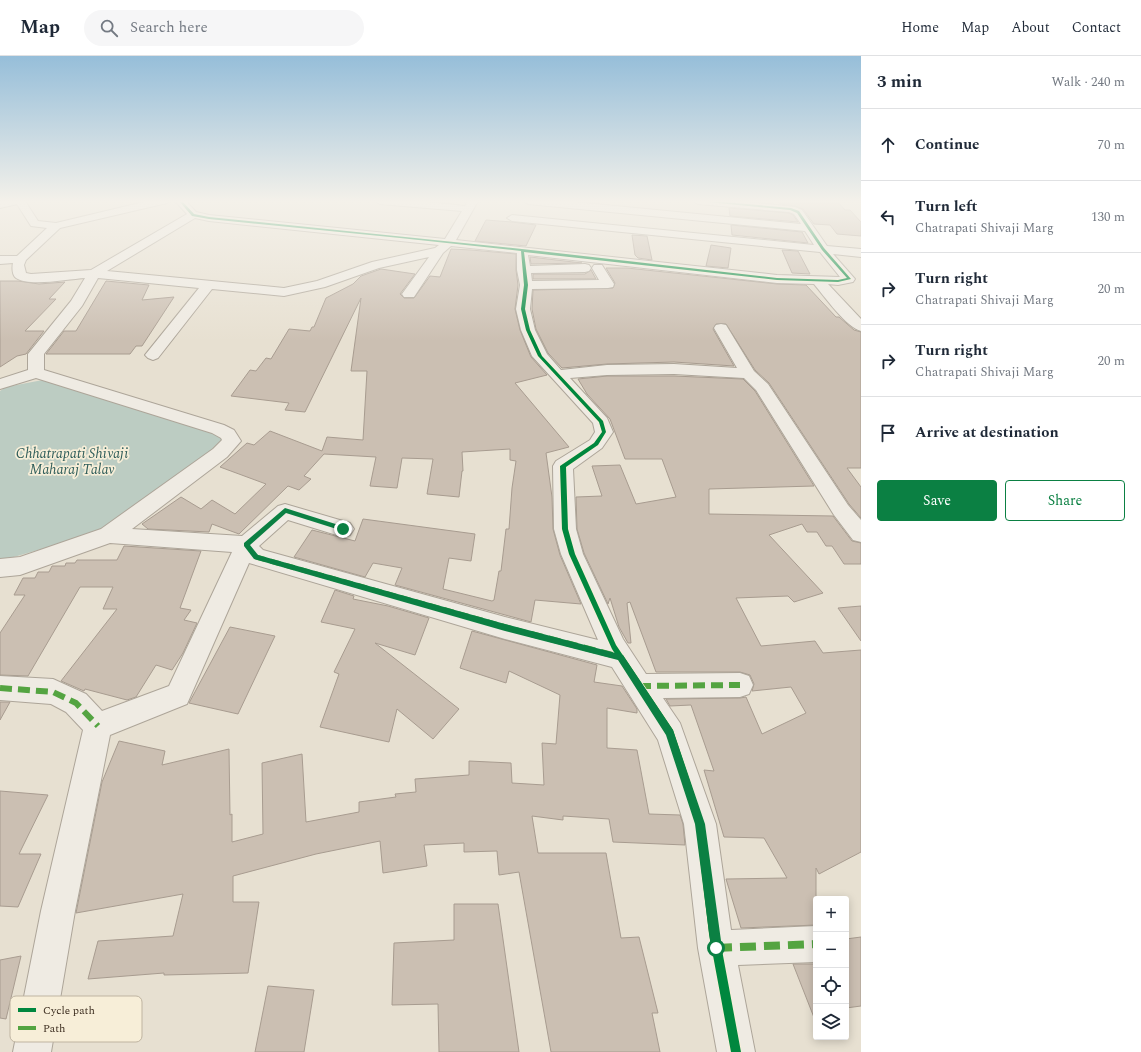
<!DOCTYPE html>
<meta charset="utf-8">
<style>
:root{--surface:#fff;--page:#f6f6f7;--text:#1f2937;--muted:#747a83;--line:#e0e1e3;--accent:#0b8043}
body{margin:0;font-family:Spectral,serif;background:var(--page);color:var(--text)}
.controls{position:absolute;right:12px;bottom:12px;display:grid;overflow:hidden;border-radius:4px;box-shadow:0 2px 10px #0003}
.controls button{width:36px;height:36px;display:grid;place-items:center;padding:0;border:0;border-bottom:1px solid var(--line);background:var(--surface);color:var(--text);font:20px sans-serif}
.stop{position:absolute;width:12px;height:12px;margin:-9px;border:3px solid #0b8043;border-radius:50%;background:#fff}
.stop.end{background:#0b8043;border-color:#fff;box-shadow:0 1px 4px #0008}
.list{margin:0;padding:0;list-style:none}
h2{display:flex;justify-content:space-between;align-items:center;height:52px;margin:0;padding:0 16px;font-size:17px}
h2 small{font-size:13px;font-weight:400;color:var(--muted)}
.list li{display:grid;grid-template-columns:26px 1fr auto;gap:12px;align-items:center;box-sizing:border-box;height:72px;padding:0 16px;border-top:1px solid var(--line)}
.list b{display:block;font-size:15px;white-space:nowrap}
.list p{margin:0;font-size:13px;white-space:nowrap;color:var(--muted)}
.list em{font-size:13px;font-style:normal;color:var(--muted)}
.actions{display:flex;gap:8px;padding:12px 16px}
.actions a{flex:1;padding:9px 0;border:1px solid var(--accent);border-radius:4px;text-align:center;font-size:14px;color:var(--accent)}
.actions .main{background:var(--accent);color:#fff}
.icon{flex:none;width:22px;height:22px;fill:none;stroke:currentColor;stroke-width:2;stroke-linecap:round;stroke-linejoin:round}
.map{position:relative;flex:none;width:861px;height:996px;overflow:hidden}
header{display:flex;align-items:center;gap:24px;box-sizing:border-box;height:56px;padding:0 20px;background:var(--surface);border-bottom:1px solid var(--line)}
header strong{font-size:19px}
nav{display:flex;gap:22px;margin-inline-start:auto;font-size:14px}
.search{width:280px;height:36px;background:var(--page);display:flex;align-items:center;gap:10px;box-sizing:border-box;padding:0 14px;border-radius:22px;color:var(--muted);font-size:15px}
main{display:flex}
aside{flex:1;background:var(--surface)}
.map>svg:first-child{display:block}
</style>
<header>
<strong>Map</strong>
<div class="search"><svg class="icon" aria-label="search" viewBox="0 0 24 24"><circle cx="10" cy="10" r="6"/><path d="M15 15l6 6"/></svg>Search here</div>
<nav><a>Home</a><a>Map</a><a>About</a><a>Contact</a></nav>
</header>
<main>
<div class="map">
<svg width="861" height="996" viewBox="0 0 861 996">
<rect width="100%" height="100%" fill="#e7e0d1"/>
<path fill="#bcccc2" d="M 48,323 L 60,324 L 220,380 L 225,386 L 221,392 L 93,478 L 0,505 L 0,335 L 6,331 Z"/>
<path fill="#cbbfb2" stroke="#a89c90" d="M 778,145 L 837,145 L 845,154 L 850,154 L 861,166 L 861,180 L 837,178 L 830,169 L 814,168 L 803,153 L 795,150 L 780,148 Z
M 729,152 L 789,157 L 793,159 L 798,166 L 730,160 Z
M 486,164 L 512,166 L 536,169 L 526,190 L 475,185 Z
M 731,169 L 802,176 L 808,187 L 732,179 Z
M 632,179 L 647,180 L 652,204 L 638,202 L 635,199 Z
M 711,189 L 731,192 L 728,212 L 706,210 Z
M 451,193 L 471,194 L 516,198 L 516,214 L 518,229 L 515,253 L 520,274 L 531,301 L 547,319 L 515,327 L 569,391 L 546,397 L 552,441 L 553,473 L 560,499 L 581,548 L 535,544 L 531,566 L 395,529 L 402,512 L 373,507 L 365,521 L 294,501 L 312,474 L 355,485 L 363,463 L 475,478 L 471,505 L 449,502 L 443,533 L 492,545 L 494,544 L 499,515 L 501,515 L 506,473 L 509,473 L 512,432 L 516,405 L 510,404 L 510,393 L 462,396 L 463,415 L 462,415 L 459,441 L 427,438 L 433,403 L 402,402 L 397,432 L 370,430 L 376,401 L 324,398 L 304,420 L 311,423 L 299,434 L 288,430 L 239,478 L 212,468 L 209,476 L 148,473 L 142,468 L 181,441 L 201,453 L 212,444 L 235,458 L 266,428 L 220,411 L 247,387 L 254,389 L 270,375 L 322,395 L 327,381 L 363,384 L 367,315 L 351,315 L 361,242 L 305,356 L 285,354 L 289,347 L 231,340 L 250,314 L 256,315 L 266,302 L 271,303 L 289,273 L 310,275 L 312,271 L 314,271 L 326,242 L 353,228 L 361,220 L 381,213 L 415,218 L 400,238 L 404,242 L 414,242 L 430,220 L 440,221 Z
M 782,194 L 798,195 L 810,218 L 792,217 Z
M 530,201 L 582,207 L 531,208 Z
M 606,212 L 627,212 L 777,228 L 806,229 L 836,261 L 839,261 L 854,274 L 861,276 L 861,412 L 847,412 L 861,431 L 861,462 L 849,448 L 769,327 L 755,314 L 726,268 L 716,268 L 713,273 L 734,310 L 674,306 L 607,308 L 562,312 L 548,297 L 536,273 L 532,253 L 533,234 L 613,232 L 615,227 Z
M 591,214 L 596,223 L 533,223 L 533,218 L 585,218 Z
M 0,225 L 18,225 L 39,228 L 65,226 L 49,243 L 56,243 L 25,275 L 44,275 L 26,298 L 17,300 L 0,311 Z
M 106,225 L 149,229 L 142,244 L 174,241 L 142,290 L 136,290 L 130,298 L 46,298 L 64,275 L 76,275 Z
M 607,320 L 674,320 L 743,323 L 755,335 L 814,430 L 709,433 L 709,458 L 833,460 L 852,485 L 861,487 L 861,508 L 844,508 L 832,490 L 826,490 L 817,476 L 807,476 L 802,468 L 769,479 L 823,537 L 794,546 L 788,540 L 736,542 L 761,590 L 815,585 L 823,597 L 861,594 L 861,796 L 819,818 L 816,812 L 816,869 L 741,872 L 726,823 L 787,822 L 764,782 L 724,781 L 704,714 L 714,715 L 691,649 L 670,650 L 666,643 L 740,642 L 746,641 L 762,678 L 806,657 L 791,631 L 752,635 L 754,628 L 750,619 L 740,616 L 656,616 L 630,546 L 627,547 L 631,587 L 628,587 L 619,571 L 610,542 L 608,548 L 584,497 L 577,473 L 576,441 L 602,440 L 592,410 L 620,409 L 636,448 L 676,441 L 662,403 L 625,403 L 610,363 L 587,338 L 578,323 Z
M 124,490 L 201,495 L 180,552 L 191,554 L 184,564 L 197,567 L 183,597 L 172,614 L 156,609 L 136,641 L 127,644 L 85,633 L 84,635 L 61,625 L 117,553 L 103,553 L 113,531 L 80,531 L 28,620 L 0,619 L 0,577 L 25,539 L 14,539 L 23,522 L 35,522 L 38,516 L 49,516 L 52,510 L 65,510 L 66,507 L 75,507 L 77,504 L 117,504 Z
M 335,534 L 354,540 L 353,543 L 388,550 L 429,562 L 415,599 L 375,587 L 459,653 L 433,683 L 397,653 L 389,686 L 320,671 L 339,618 L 334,616 L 355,573 L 321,566 Z
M 861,550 L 861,585 L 838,552 Z
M 230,571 L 275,580 L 238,658 L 189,647 Z
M 472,575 L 597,609 L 594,626 L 622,630 L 637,653 L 637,657 L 607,652 L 607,692 L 637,694 L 649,758 L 680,759 L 683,768 L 685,789 L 613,786 L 609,763 L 563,760 L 563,764 L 532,760 L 538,797 L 606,797 L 621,882 L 639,881 L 658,957 L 652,957 L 660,996 L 551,996 L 519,816 L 499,819 L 497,795 L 464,796 L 464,787 L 424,789 L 427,810 L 383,817 L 380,785 L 316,798 L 233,820 L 233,846 L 259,846 L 248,917 L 164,919 L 164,917 L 88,923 L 98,885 L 173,880 L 183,838 L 76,857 L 102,726 L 119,685 L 165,695 L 162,709 L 229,693 L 230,759 L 232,758 L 232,786 L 263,778 L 262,707 L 302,698 L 306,766 L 359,756 L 359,746 L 396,741 L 395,738 L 416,736 L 415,723 L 469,719 L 469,705 L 511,707 L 512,727 L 544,729 L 542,687 L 556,688 L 560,639 L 509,615 L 506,627 L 460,612 Z
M 0,646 L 10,646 L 0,664 Z
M 0,735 L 48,739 L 19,798 L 41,798 L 18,851 L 0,850 Z
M 454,848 L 498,848 L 519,996 L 439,996 L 438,948 L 392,949 L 394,887 L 454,884 Z
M 861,881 L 861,950 L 846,952 L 846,883 Z
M 21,900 L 6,963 L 0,962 L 0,904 Z
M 793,908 L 816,908 L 816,964 L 815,964 Z
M 268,930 L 314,934 L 304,996 L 255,996 Z"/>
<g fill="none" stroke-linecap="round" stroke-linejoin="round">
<defs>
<path id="street" d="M 15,145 L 25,145 L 38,165 L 56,167 L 148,145 L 168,145 L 167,147 L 60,172 L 26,204 L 24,209 L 26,217 L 31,218 L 91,214 L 187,158 L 175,145 L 186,145 L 196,156 L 209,159 L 445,183 L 462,155 L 380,148 L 375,145 L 418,145 L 465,150 L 468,145 L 478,145 L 456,184 L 777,219 L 840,221 L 820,196 L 512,165 L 507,162 L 512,159 L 814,189 L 805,175 L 528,148 L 523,145 L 564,145 L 801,168 L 794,158 L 789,156 L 698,148 L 693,145 L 738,145 L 795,151 L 802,154 L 827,190 L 861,193 L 861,201 L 833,198 L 855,223 L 853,226 L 838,229 L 828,228 L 861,263 L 861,275 C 847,272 824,240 814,228 L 777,227 L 528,199 L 530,210 L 585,208 L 589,209 L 591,212 L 589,215 L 585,216 L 531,217 L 532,225 L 599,224 L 592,212 L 594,209 L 602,209 L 614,228 L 613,231 L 608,232 L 532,233 L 530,253 L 535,274 L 547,298 L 561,314 L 607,309 L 674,308 L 737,312 L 714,272 L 716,269 L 721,268 L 726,269 L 754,315 L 768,328 L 848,449 L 861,464 L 861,486 L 853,484 L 834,459 L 756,334 L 744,322 L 674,318 L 607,319 L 570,322 L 607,362 L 613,376 L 602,392 L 573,413 L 576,473 L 583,498 L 623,583 L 646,618 L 740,617 L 749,620 L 753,629 L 749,638 L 740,641 L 663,642 L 680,667 L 716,768 L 731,874 L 816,870 L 816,906 L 738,909 L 755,996 L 717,996 L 698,892 L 684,768 L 658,684 L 612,611 L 505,583 L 249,507 L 187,648 L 110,679 L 75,855 L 51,996 L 13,996 L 41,855 L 83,674 L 66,656 L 51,648 L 0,644 L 0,620 L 53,623 L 86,638 L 102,655 L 169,630 L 232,496 L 110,487 L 20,519 L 0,521 L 0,503 L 20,501 L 101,473 L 213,393 L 222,384 L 221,382 L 212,377 L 36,322 L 0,333 L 0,323 L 28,314 L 28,298 L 71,245 L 85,222 C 69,223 29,231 16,222 C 12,219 12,211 13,207 L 0,208 L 0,200 L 17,200 L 47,172 L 31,170 ZM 195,162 L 209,165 L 439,189 L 435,192 L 372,206 L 317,225 L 284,232 L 107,215 ZM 451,190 L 517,197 L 517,214 L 520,229 L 516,253 L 521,274 L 532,300 L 593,367 L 595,376 L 590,384 L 556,405 L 553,410 L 554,473 L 561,498 L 598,584 L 505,561 L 263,494 L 259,490 L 288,464 L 343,481 L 350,479 L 354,473 L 350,467 L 285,448 L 278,450 L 242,480 L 132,473 L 227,401 L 241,385 L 234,374 L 224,369 L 44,314 L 44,298 L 82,250 L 98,222 L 199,232 L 145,299 L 148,302 L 153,304 L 158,302 L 212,233 L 284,240 L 325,231 L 379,212 L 429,201 L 402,238 L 404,241 L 414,241 L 443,197 Z"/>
<path id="secondary" d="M 23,145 L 22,147 L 0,152 L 0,146 Z"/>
</defs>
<use href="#street" stroke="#ada599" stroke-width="2"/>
<use href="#secondary" stroke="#9c958a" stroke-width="2"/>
<use href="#street" fill="#efebe3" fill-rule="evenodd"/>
<use href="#secondary" fill="#efebe3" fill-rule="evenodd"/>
<path stroke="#54a441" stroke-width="5" stroke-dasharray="10 5" stroke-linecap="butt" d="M 256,501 L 535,579"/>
<path stroke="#54a441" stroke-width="6" stroke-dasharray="12 6" stroke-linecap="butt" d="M 531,578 L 620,601
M 639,630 L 740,629
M 0,632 L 53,636 L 76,647 L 98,670"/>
<path stroke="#54a441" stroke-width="8" stroke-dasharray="16 8" stroke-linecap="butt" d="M 716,892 L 816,888"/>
<defs>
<path id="cycleway" d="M 179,145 L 182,145 L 194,158 L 209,161 L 522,193 L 777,222 L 838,224 L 847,222 L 822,194 L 797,157 L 790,154 L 697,145 L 712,145 L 791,152 L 799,155 L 824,192 L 851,223 L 838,226 L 777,224 L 524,196 L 528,229 L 525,253 L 530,274 L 542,300 L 603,365 L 606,376 L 598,389 L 566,411 L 568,473 L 575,498 L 616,589 L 673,674 L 704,768 L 719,878 L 741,996 L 731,996 L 709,878 L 696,768 L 667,679 L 612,593 L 569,498 L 562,473 L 560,410 L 594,387 L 602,376 L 599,366 L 538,300 L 526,274 L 521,253 L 524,229 L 521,195 L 400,182 L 209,163 L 192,160 Z"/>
</defs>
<use href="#cycleway" stroke="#f7eed8" stroke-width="2"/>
<use href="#cycleway" fill="#00873e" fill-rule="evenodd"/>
</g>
<linearGradient id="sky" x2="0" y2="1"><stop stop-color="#96bed9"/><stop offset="0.51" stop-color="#f4f1ea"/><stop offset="1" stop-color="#f4f1ea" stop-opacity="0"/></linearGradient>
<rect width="861" height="285" fill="url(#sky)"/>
<path fill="#0b8043" d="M 285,452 L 345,471 L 346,473 L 343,475 L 286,457 L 250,489 L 258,499 L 505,568 L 623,599 L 673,674 L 705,768 L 722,892 L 720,896 L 716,898 L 713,896 L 711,892 L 695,768 L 666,679 L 618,604 L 505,575 L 254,503 L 244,490 L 244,487 Z"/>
<g text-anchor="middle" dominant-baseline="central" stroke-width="3.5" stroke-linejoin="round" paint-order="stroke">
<g font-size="14" font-style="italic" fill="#2f5d5a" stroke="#f7eed8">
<text x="72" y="397">Chhatrapati Shivaji<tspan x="72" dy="16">Maharaj Talav</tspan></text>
</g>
</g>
<rect x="10" y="940" width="132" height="46" rx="6" fill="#f7eed8" stroke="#bfb4a1" stroke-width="1"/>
<rect x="18" y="952" width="18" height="4" fill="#00873e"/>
<rect x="18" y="970" width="18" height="4" fill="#54a441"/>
<g font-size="11" fill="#3d2e20">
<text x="43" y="958">Cycle path</text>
<text x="43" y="976">Path</text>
</g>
</svg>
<div class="controls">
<button>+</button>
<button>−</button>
<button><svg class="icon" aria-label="locate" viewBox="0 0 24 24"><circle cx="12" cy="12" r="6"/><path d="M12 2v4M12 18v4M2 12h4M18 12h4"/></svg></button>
<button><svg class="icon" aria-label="layers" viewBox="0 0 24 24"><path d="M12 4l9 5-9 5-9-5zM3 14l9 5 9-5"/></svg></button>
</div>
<div class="stop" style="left:716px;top:892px"></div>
<div class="stop end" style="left:343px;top:473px"></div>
</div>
<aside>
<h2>3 min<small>Walk · 240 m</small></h2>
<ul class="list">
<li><svg class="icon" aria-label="ahead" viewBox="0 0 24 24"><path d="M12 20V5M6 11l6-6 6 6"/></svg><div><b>Continue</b></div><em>70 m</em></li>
<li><svg class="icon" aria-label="left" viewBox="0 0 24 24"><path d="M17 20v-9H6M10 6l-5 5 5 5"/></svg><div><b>Turn left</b><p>Chatrapati Shivaji Marg</p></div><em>130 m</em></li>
<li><svg class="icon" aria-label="right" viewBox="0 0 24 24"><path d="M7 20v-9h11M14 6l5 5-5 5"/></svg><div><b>Turn right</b><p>Chatrapati Shivaji Marg</p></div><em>20 m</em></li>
<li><svg class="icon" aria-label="right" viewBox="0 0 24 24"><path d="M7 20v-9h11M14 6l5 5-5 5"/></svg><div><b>Turn right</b><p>Chatrapati Shivaji Marg</p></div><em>20 m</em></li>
<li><svg class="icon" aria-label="arrive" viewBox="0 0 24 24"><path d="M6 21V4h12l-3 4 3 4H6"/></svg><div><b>Arrive at destination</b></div></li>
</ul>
<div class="actions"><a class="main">Save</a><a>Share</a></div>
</aside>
</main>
